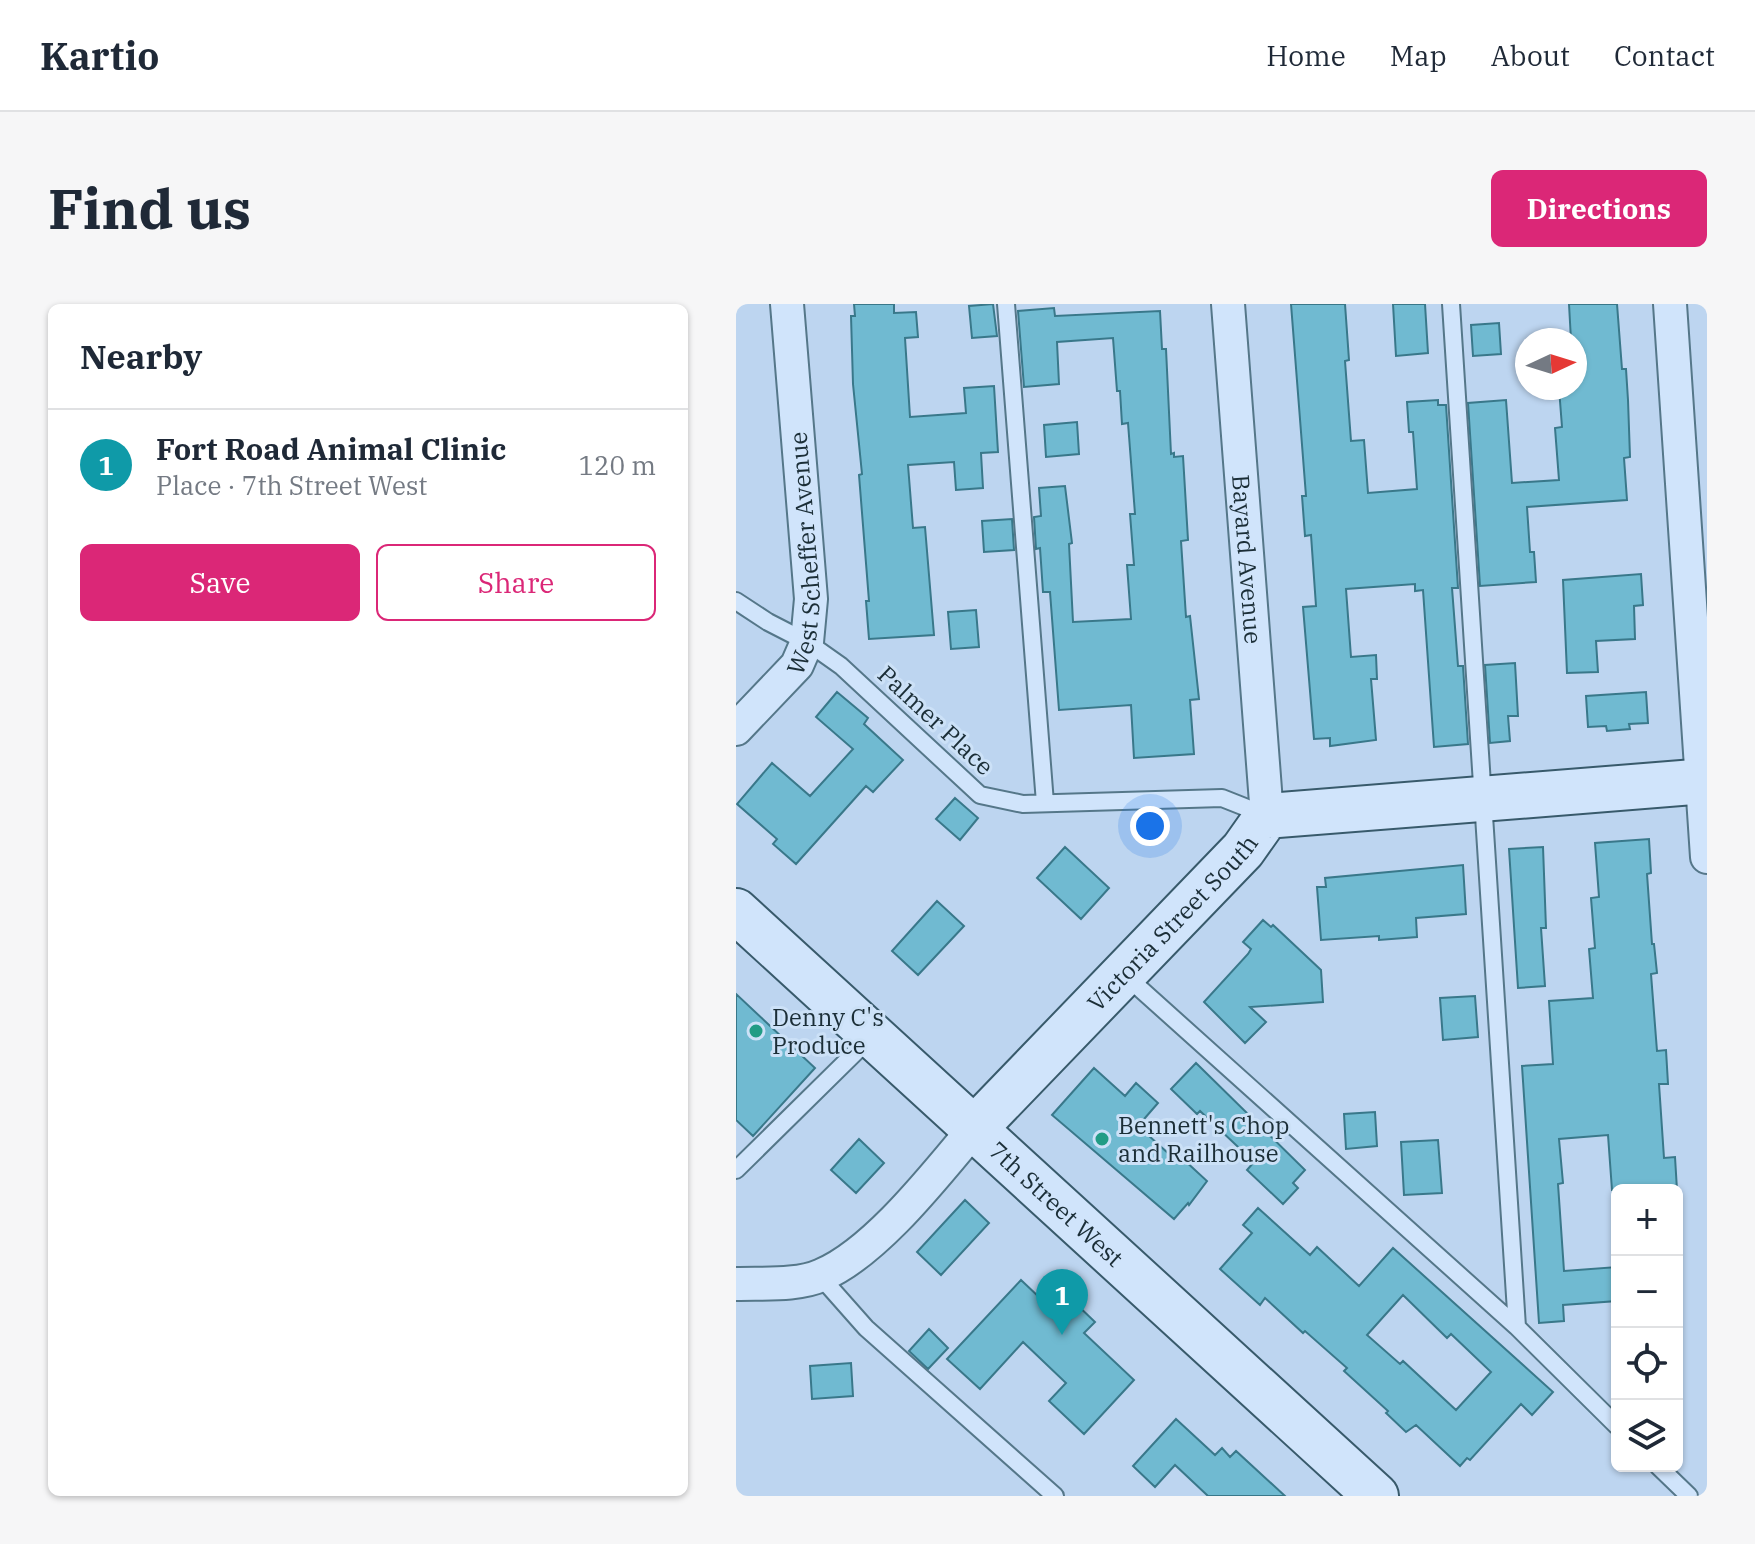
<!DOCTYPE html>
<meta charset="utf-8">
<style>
:root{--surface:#fff;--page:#f6f6f7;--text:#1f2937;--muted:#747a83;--line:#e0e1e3;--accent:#db2777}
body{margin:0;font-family:"IBM Plex Serif",serif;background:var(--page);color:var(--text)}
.controls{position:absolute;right:24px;bottom:24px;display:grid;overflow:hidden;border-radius:12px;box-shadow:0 2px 6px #0004}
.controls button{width:72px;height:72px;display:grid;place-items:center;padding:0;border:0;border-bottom:2px solid var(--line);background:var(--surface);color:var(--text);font:40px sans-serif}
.compass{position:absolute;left:779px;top:24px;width:72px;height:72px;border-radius:50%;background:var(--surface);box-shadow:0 2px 6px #0004;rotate:86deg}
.you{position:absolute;left:414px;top:522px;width:28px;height:28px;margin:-20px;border:6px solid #fff;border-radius:50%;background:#1a73e8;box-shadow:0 0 0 12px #1a73e833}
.badge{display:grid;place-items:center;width:52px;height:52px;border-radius:50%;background:var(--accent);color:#fff;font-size:26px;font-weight:700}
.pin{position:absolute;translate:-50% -66px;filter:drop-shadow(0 2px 4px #0008)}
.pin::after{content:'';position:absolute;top:42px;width:28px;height:24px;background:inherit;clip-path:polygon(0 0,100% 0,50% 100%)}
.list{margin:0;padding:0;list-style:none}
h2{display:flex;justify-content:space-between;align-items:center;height:104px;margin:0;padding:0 32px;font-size:34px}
h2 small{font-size:26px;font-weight:400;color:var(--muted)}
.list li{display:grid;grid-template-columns:52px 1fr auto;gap:24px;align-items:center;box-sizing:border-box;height:112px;padding:0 32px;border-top:2px solid var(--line)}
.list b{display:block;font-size:30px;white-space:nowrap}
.list p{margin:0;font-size:26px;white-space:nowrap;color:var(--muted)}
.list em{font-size:26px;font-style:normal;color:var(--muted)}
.actions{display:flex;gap:16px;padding:24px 32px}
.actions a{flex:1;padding:18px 0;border:2px solid var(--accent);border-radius:12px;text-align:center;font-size:28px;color:var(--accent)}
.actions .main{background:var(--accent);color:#fff}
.icon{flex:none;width:44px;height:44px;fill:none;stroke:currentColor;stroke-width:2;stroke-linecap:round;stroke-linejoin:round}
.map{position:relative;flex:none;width:971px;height:1192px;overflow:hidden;border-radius:12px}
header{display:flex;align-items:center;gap:48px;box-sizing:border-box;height:112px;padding:0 40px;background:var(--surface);border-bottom:2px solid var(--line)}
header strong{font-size:38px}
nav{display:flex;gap:44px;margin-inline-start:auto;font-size:28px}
.intro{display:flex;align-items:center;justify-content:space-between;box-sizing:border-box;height:192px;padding:0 48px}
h1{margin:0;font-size:56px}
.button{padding:20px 36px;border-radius:12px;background:var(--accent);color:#fff;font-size:28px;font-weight:700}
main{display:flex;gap:48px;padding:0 48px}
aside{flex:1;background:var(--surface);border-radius:12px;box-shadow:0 2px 6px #0004}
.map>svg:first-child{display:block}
</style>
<header>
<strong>Kartio</strong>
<nav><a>Home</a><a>Map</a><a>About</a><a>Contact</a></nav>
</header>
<div class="intro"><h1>Find us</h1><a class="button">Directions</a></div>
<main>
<aside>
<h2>Nearby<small></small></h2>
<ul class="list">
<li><span class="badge" style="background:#0f9aa8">1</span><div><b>Fort Road Animal Clinic</b><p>Place · 7th Street West</p></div><em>120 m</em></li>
</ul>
<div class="actions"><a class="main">Save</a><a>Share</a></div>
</aside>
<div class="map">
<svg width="971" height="1192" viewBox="0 0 971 1192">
<rect width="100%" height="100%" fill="#bdd5f0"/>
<path fill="#70bad1" stroke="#39788a" stroke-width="2" fill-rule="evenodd" d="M 118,0 L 158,0 L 158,9 L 180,8 L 182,33 L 169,34 L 174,113 L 230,109 L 228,84 L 258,82 L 262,148 L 245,149 L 247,184 L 220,186 L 218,158 L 172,161 L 177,224 L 189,223 L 198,331 L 133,335 L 130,297 L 133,297 L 123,171 L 126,170 L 117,80 L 115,12 L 119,12 Z
M 257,0 L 261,32 L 236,34 L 233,2 Z
M 555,0 L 609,0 L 613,56 L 609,57 L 615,137 L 628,136 L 632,189 L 681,185 L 677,128 L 673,128 L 671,98 L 702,96 L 702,101 L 710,101 L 722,284 L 716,284 L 722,362 L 727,362 L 732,440 L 698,443 L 687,286 L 679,287 L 679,280 L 610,285 L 615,353 L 640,351 L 641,375 L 635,375 L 640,436 L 594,442 L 594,434 L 578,435 L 567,303 L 580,302 L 575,231 L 569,232 L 566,192 L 570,192 Z
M 657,0 L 689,0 L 692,49 L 660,52 Z
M 833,0 L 881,0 L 886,65 L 890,65 L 892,96 L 894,153 L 888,154 L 891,196 L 791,203 L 794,248 L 798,248 L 800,278 L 744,282 L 732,99 L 770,96 L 776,179 L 823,176 L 819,124 L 826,123 L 823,84 L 839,84 L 839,36 L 835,36 Z
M 318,4 L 319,12 L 424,7 L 426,45 L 430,45 L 435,150 L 438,149 L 438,153 L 447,152 L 452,236 L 445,237 L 450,313 L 454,312 L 463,395 L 454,396 L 458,450 L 398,454 L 395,401 L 323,406 L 314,288 L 307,288 L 304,244 L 300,245 L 298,213 L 305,212 L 303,184 L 329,182 L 336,239 L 333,240 L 337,318 L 395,315 L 391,261 L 398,261 L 394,210 L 399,210 L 392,119 L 386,120 L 384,87 L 381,87 L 377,34 L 321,38 L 323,80 L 288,83 L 282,7 Z
M 763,19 L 765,50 L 737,52 L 735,21 Z
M 341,118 L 343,150 L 310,153 L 308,121 Z
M 276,215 L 278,246 L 248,248 L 246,217 Z
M 905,270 L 907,301 L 898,302 L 899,335 L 860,337 L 862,368 L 831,369 L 827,276 Z
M 240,306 L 243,343 L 215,345 L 212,308 Z
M 779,359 L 782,412 L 772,412 L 774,437 L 754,439 L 749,361 Z
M 101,388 L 132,414 L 128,420 L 167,456 L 137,488 L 130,482 L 60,560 L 37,540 L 41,535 L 1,500 L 36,459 L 74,492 L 117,445 L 80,413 Z
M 910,388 L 912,419 L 893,420 L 894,425 L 871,427 L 870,422 L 852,423 L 850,392 Z
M 219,494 L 242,514 L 224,536 L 200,515 Z
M 913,535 L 915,569 L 911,570 L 916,640 L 918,640 L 921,669 L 915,670 L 921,747 L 930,746 L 932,780 L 923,780 L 928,854 L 939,853 L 941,886 L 876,886 L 872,831 L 823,835 L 827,879 L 822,880 L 828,967 L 881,963 L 881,997 L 827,1001 L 828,1017 L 803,1019 L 786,762 L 817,760 L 813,697 L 857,694 L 853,645 L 859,644 L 855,594 L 863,593 L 859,539 Z
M 329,543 L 373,584 L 345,615 L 301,574 Z
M 807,543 L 810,624 L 805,624 L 809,682 L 782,684 L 773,545 Z
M 727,561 L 730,610 L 680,614 L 681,633 L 643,636 L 643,632 L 585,636 L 581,583 L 590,583 L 589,574 Z
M 201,597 L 228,622 L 182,671 L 156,647 Z
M 527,616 L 535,623 L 537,621 L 585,666 L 587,698 L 514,703 L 530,718 L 509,739 L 468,698 L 512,650 L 515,645 L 507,638 Z
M 0,690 L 79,764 L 17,832 L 0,816 Z
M 739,692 L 742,733 L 707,736 L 704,694 Z
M 460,759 L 569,866 L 557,879 L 562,884 L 547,900 L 511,866 L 518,858 L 464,807 L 461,810 L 435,785 Z
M 358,764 L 389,792 L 400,779 L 422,799 L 402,822 L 443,859 L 447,855 L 471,877 L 453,901 L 452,899 L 438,915 L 316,811 Z
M 639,808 L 641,842 L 610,845 L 608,810 Z
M 123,835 L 148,859 L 120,889 L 95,866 Z
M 702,836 L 706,889 L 668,891 L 665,838 Z
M 229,896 L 253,919 L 205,971 L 181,948 Z
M 522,904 L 574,951 L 581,943 L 623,982 L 657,944 L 817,1088 L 796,1111 L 785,1100 L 734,1156 L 731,1154 L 724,1162 L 680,1121 L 670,1128 L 650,1109 L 652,1107 L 608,1067 L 611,1064 L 569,1027 L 567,1029 L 529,994 L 524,1001 L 484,965 L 516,929 L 507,921 ZM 667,991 L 711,1034 L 715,1030 L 755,1068 L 720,1106 L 667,1057 L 664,1060 L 631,1031 Z
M 285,976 L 323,1012 L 337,997 L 359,1018 L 348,1029 L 398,1076 L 348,1130 L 313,1097 L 330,1079 L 287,1038 L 244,1085 L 211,1055 Z
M 193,1025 L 212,1044 L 192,1065 L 173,1047 Z
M 115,1059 L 117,1092 L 76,1095 L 74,1062 Z
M 440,1115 L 479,1151 L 486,1144 L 494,1153 L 500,1147 L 549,1192 L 472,1192 L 439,1161 L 419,1183 L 397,1162 Z"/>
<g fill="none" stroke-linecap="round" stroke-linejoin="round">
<defs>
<path id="lane" d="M 270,0 L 309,499
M 715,0 L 781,1023
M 0,297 L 32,318 L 71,338 L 105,362 L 244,491 L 287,500 L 486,494 L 529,511
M 390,672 L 781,1023 L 881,1122
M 0,866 L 134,734
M 84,972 L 130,1024 L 319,1192
M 922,1162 L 953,1192"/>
<g id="street">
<path id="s1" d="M 492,0 L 531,512"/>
<path d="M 934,0 L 971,553"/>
<path id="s2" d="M 0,425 L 61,361 L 71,338 L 75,295 L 51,0"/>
<path d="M 0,980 C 27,979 62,982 86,971 C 140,948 200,870 238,825"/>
</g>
<g id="secondary">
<path id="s3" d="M 0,607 L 640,1192"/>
<path id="s4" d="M 238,825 L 507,546 L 531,512 L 971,477"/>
</g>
</defs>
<use href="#lane" stroke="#557789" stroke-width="20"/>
<use href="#street" stroke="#557789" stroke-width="36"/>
<use href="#secondary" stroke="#385a6b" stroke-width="48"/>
<use href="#lane" stroke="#d0e4fb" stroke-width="16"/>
<use href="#street" stroke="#d0e4fb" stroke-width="32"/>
<use href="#secondary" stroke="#d0e4fb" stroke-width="44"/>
</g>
<g fill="#219c85" stroke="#cce1f7" stroke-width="3">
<circle cx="20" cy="727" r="8"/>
<circle cx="366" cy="835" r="8"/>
</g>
<g text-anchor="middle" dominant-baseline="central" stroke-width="6" stroke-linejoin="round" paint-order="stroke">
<g font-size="24" fill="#1b2e37" stroke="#cce1f7">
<text stroke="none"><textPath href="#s2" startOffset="202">West Scheffer Avenue</textPath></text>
<text stroke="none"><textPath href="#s1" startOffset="256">Bayard Avenue</textPath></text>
<text transform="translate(200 416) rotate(43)">Palmer Place</text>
<text stroke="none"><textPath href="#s4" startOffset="286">Victoria Street South</textPath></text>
<text stroke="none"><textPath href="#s3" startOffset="434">7th Street West</textPath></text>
</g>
<g font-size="24" fill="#1b2e37" stroke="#cce1f7" text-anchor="start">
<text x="36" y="713">Denny C's<tspan x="36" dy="28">Produce</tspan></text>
<text x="382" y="821">Bennett's Chop<tspan x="382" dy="28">and Railhouse</tspan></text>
</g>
</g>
</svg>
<div class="controls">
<button>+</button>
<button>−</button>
<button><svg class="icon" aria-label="locate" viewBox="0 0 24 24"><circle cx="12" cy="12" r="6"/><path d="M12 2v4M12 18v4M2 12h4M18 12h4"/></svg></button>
<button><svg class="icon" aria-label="layers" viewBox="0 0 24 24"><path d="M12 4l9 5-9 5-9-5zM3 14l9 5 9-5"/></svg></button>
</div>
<svg class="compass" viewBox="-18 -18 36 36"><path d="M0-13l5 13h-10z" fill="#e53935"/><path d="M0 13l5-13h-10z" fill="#747a83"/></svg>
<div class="you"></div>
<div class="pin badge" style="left:326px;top:1031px;background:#0f9aa8">1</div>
</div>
</main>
